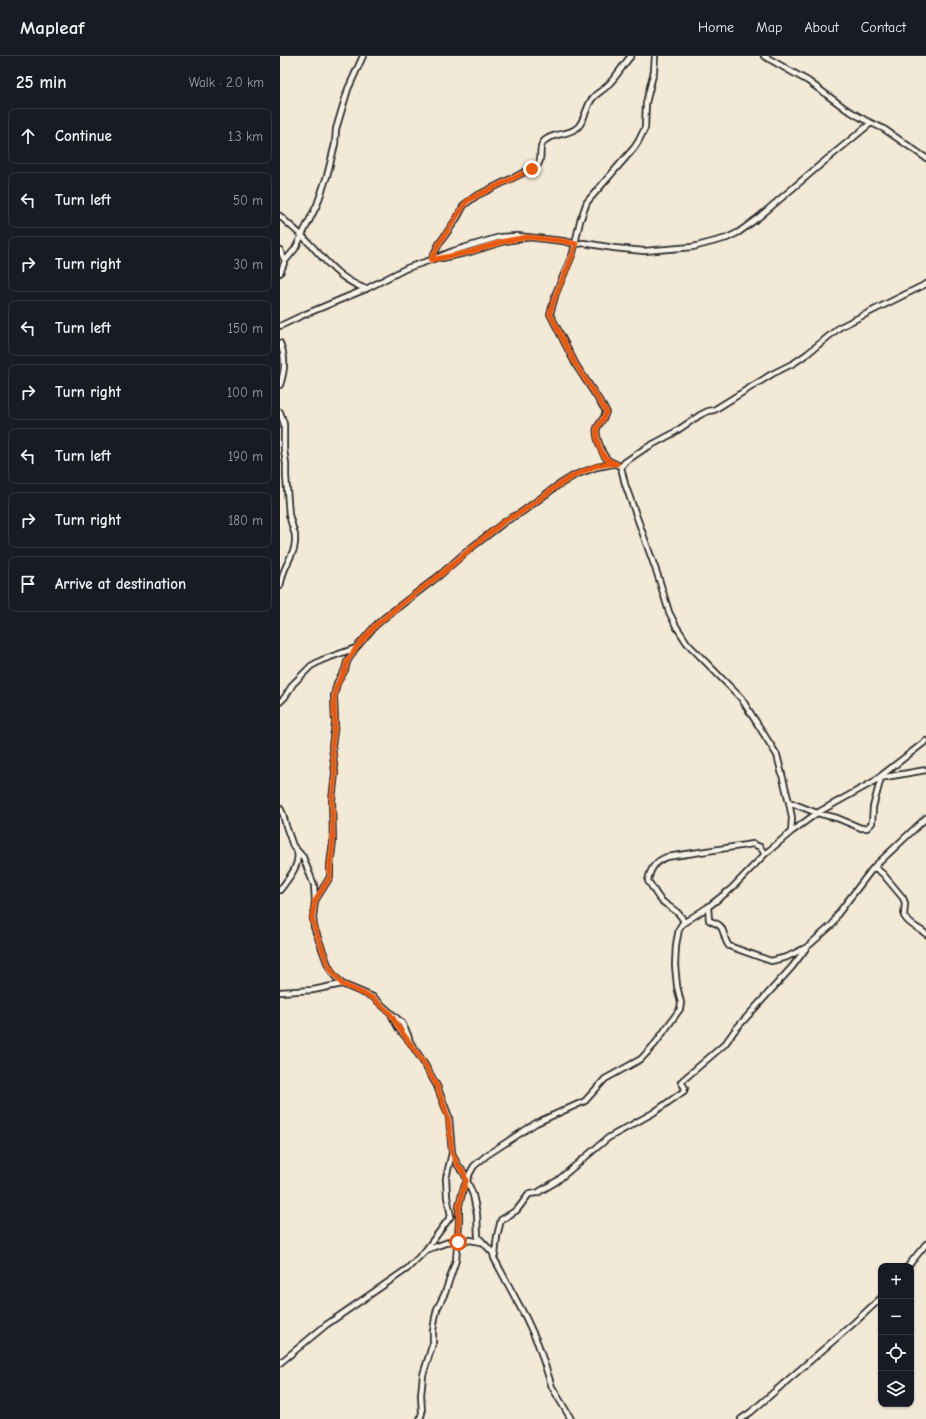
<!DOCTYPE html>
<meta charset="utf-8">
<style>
:root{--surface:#171b24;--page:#242831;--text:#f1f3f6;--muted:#9ea1a6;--line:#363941}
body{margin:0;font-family:"Comic Neue",sans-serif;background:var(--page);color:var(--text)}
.controls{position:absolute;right:12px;bottom:12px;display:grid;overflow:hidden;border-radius:8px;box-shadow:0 1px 3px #0004}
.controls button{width:36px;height:36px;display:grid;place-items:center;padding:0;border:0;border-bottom:1px solid var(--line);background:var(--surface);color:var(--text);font:20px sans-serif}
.stop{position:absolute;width:12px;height:12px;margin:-9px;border:3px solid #ea580c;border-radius:50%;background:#fff}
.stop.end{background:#ea580c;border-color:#fff;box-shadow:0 1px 4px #0008}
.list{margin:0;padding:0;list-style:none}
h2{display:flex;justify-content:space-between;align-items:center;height:52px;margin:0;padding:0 16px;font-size:17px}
h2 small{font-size:13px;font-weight:400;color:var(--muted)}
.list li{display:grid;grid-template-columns:26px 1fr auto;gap:12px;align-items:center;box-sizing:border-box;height:56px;margin:0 8px 8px;padding:0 8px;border:1px solid var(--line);border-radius:8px}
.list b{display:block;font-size:15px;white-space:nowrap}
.list em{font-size:13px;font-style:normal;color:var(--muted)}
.icon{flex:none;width:22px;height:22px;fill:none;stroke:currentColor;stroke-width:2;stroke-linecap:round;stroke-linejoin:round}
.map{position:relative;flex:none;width:646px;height:1363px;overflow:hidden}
header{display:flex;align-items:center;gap:24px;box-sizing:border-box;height:56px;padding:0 20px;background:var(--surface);border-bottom:1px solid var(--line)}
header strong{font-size:19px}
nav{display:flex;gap:22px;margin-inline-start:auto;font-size:14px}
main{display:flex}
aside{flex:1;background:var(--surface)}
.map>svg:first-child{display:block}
</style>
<header>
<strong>Mapleaf</strong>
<nav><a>Home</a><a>Map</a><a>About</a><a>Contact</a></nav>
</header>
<main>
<aside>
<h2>25 min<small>Walk · 2.0 km</small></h2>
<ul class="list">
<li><svg class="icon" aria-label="ahead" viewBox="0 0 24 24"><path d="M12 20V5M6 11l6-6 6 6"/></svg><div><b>Continue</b></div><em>1.3 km</em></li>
<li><svg class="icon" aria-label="left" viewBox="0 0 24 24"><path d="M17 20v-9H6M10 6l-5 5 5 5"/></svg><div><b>Turn left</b></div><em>50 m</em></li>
<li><svg class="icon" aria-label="right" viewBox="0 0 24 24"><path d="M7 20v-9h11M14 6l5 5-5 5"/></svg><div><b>Turn right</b></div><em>30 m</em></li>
<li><svg class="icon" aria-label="left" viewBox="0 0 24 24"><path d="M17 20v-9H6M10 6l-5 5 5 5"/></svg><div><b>Turn left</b></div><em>150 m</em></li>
<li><svg class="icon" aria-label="right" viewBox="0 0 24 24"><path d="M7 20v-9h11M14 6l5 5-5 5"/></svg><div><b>Turn right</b></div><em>100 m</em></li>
<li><svg class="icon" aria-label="left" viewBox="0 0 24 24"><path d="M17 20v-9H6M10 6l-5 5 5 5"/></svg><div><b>Turn left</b></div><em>190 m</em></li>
<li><svg class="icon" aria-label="right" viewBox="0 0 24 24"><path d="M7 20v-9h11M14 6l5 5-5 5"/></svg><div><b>Turn right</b></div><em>180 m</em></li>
<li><svg class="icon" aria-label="arrive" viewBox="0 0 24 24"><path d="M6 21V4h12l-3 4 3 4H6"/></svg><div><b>Arrive at destination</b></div></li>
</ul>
</aside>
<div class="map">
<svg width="646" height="1363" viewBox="0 0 646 1363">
<rect width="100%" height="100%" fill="#f2e9d7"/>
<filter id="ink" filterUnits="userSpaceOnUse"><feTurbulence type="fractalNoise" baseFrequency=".025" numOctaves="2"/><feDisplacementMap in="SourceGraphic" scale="8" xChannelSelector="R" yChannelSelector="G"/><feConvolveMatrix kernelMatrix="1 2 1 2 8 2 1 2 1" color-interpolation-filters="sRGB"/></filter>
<g filter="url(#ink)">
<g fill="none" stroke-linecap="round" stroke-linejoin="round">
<defs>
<path id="street" d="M 484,0 L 528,25 L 566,53 L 585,64 L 604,73 L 646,102
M 0,160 C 9,169 20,177 29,187 C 48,207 59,223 86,233
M 0,194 L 5,205 L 0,217
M 162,202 L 190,196 L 225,185 L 244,182
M 151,204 L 159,188 L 177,162 L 184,149 L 196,140 L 257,110 C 264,103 257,92 264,85 C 274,76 289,80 298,71 C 305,64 306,51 312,43 C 316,37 323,35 328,29 C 337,20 343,9 351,0
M 5,205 L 15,193 L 37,149 L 47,120 L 55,88 L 56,73 L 68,33 L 83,0
M 0,270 L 21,260 L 86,233 L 127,212 L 151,204 L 173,195 L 220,181 L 238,180 L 283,185 L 296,188 L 304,187 L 334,192 L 364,195 L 413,191 L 447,182 L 459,176 L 479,161 L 540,109 L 591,67
M 0,287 C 6,302 5,314 0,329
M 0,356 L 4,368 L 4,393 L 6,408 L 6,420 L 9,459 L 15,479 L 15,486 L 14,493 L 4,515 L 0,530
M 341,411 C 337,408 332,407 328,404 C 322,399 315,379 317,372 C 320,366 325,362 326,355 L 296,309 L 270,258 L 276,237 L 293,197 L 300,165 L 307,146 L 354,92 L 358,86 L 365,72 L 366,47 L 374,15 L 375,0
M 0,646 L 5,641 L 13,628 L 31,610 L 42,604 L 76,592 L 95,570 L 104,562 L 160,519 L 187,495 L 226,465 L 242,456 L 277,430 L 295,419 L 317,411 L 333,408
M 600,722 L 646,714
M 509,746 L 537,757 L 557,762 L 581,772 L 587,772 L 592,767 L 593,751 L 601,722
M 0,752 L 3,758 L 6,770 L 13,790 L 23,801 L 34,829 L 35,845 L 33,862 L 34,871 L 48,909 L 53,918 L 62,928 L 93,941 L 122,967 L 128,979 L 130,986 L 142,1004 L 157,1030 L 169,1061 L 172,1097 L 177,1108 L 184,1117 L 193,1139 L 197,1158 L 198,1181 L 213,1197 L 214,1202 L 246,1262 L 258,1288 L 272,1331 L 291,1363
M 511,776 L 512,762 L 509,746 L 497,699 L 461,642 L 407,587 L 396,570 L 389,556 L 378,520 L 345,428 L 341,411 L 345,406 L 364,393 L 392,378 L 420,359 L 428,355 L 434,354 L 492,318 L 514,307 L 527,298 L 560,271 L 646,228
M 593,812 L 597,813 L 603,818 L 623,842 L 625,847 L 624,860 C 630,870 638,871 646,878
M 0,834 C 8,823 21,809 17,795
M 35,845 L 50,821 L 50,809 L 53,785 L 52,744 L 55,717 L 52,690 L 55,668 L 54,640 L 57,627 L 65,614 L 67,606 L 75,593
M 428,851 L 429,864 C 433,867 438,867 441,871 C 445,877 444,884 449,890 L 491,905 L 507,901 L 527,891 L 553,868 L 557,859 L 593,812 L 646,762
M 404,866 C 399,854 389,852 381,844 C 375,838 373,831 368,825 C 370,813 375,805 387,801 L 473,788 L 480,791 L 485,798
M 0,936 L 33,934 L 62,928
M 112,960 L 119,973 L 129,985
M 146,1194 L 174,1184 L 178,1187 L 190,1184 L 201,1186
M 215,1199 L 217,1180 L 221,1164 L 237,1154 L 249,1138 L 257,1137 L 277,1125 L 328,1082 L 373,1057 L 404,1035 L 405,1032 L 401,1026 L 403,1024 L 445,988 L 455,974 L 512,911 L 527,891
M 628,1210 L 646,1188
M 0,1307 L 46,1269 L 127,1213 L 145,1195 L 171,1160 L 167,1141 L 166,1122 L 172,1097
M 140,1363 L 142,1357 L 141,1339 L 143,1319 L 153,1287 L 153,1275 L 155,1262 L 157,1253 L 165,1237 L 176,1204 L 179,1167 L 179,1149 L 183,1134 L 190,1117 L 194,1110 L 207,1099 L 256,1067 L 305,1045 L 325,1023 L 361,1003 L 375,988 L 400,953 L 401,947 L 397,930 L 395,909 L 396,889 L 399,873 L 402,868 L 428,851 L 451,833 L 485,798 L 511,776 L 537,757 L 593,726 L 646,685
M 461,1363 L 471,1356 L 575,1266 L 601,1242"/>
</defs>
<use href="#street" stroke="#2b2b2b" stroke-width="8"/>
<use href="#street" stroke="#f7f3e8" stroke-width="4.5"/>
</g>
</g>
<g fill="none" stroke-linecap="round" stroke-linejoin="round" filter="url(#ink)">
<path stroke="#ea580c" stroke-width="5" d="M 178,1186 L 179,1150 L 183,1134 L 186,1125 L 184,1117 L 177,1108 L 172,1097 L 168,1061 L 157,1030 L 142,1004 L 119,972 L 110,957 L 93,942 L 62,928 L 54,918 L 48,909 L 34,870 L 32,862 L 35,845 L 50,821 L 50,809 L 53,785 L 52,744 L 55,717 L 52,690 L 55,668 L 54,644 L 56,631 L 65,614 L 67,606 L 76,592 L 95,570 L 119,550 L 160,519 L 200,485 L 226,464 L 242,456 L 277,430 L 295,419 L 316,410 L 328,408 L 337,408 C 333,407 329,405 326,402 C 320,396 315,380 317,372 C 320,366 325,363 326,355 L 296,309 L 270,258 C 275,233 290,212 296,188 L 283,185 L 248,181 L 225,185 L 190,196 L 151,204 L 159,188 L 187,145 L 196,140 L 252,113"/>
</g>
</svg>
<div class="controls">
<button>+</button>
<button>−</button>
<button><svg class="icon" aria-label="locate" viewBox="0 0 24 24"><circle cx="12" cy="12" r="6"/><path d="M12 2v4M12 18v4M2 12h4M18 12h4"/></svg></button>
<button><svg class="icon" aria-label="layers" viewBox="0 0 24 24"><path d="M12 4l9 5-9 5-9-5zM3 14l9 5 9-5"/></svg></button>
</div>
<div class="stop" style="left:178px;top:1186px"></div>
<div class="stop end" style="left:252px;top:113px"></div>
</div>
</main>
